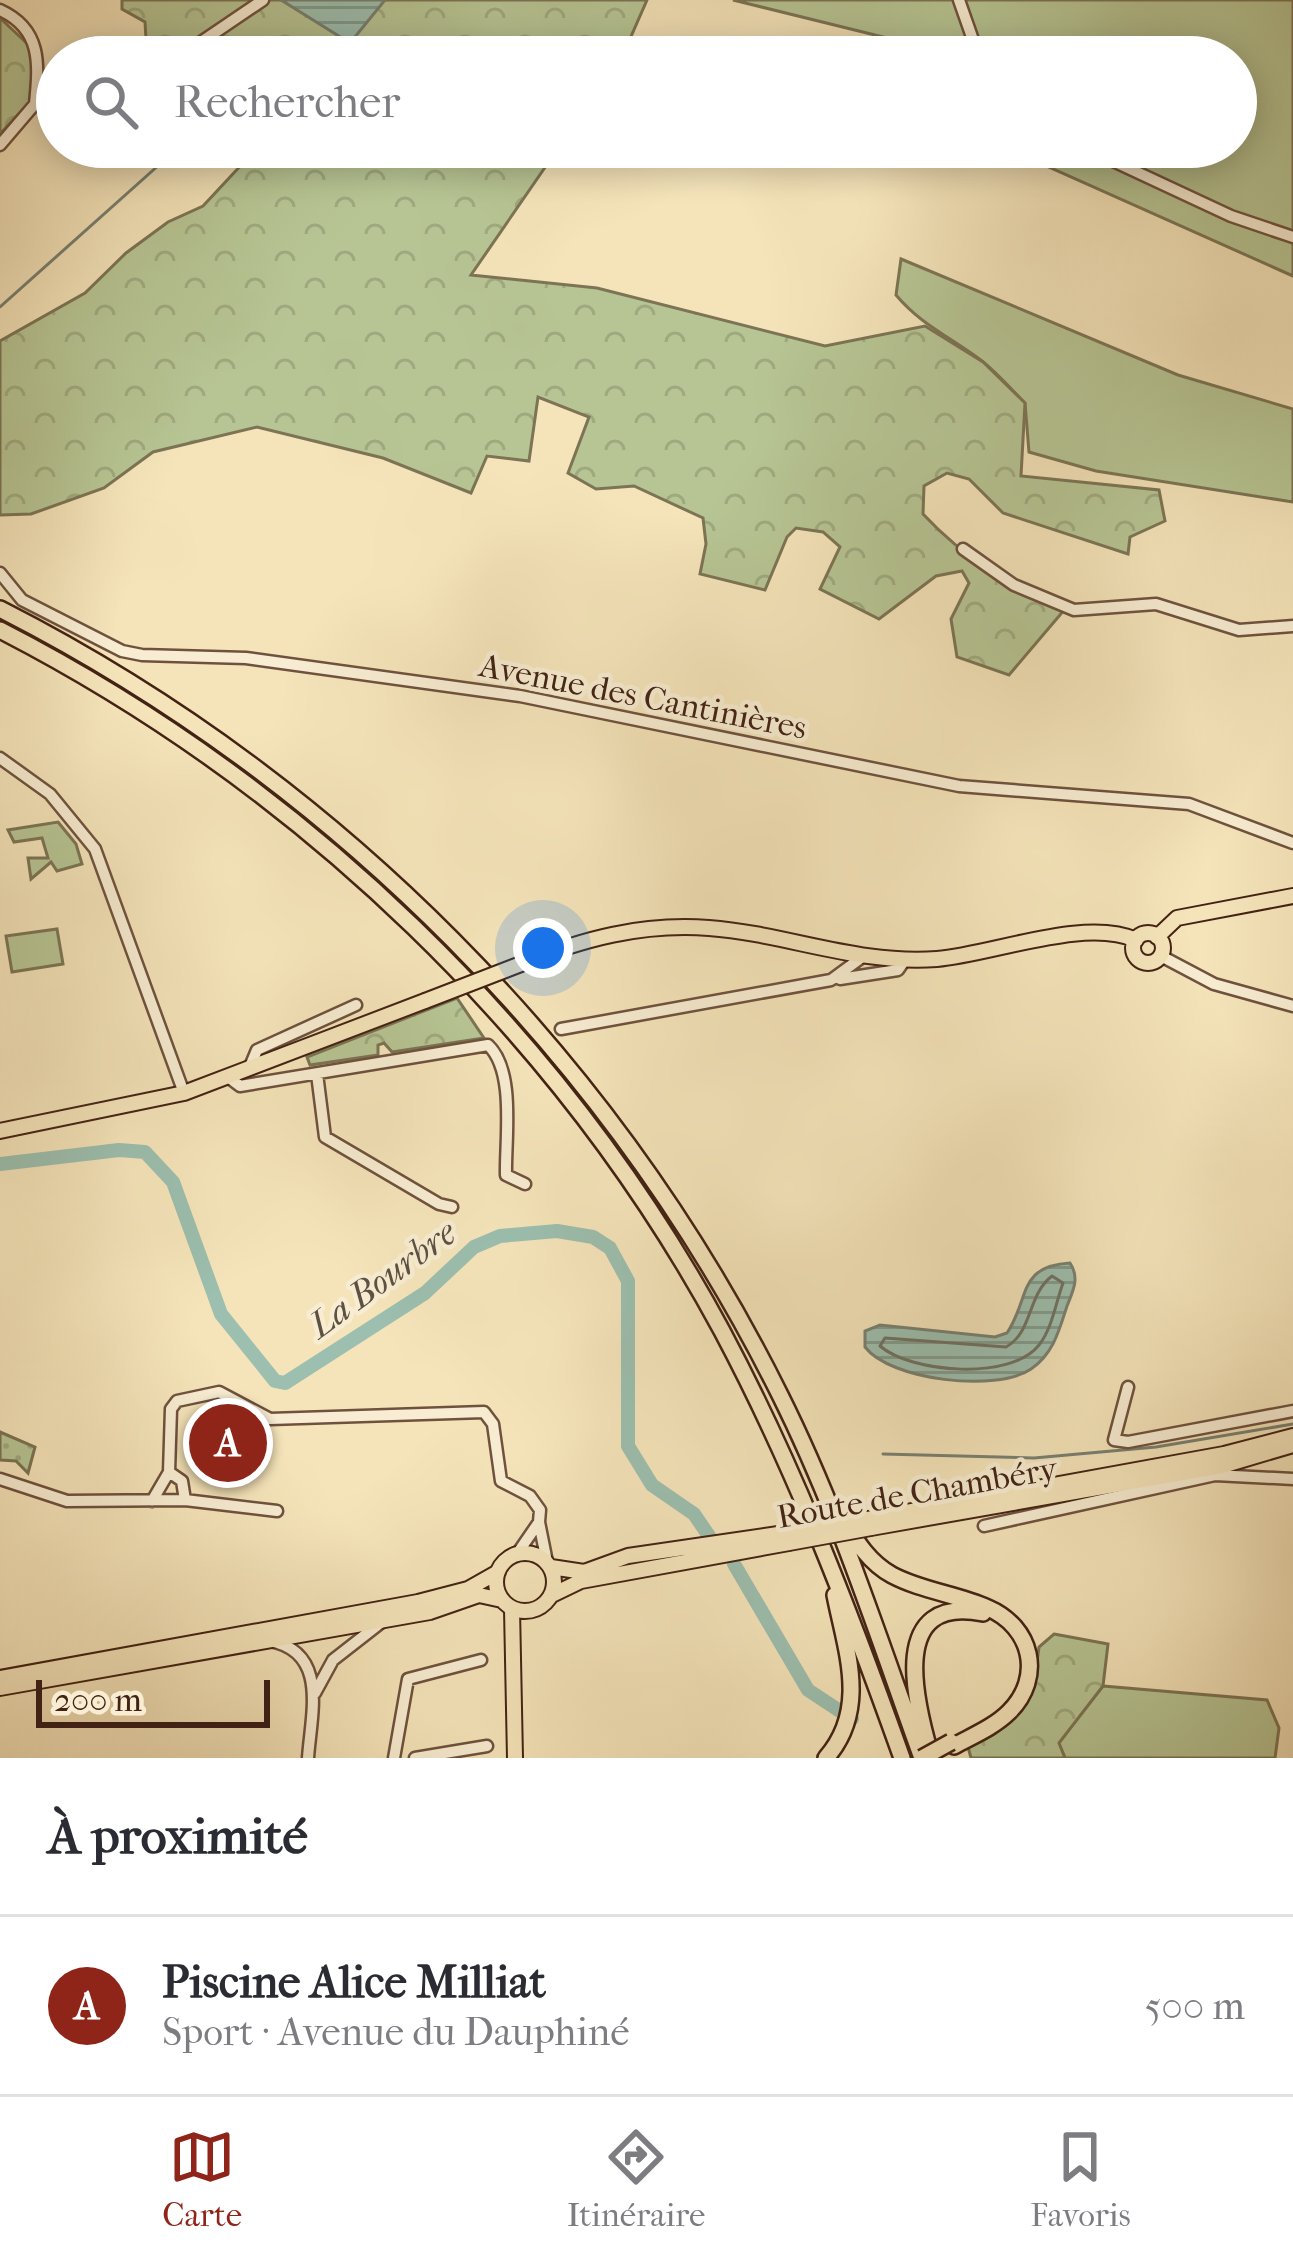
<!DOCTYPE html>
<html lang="fr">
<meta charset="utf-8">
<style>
:root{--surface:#fff;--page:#f7f7f7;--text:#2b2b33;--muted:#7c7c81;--line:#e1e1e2;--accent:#8f2418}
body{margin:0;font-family:"IM FELL French Canon",serif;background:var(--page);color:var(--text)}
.scale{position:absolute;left:36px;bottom:30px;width:234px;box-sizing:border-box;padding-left:12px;border:6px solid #422214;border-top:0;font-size:33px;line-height:42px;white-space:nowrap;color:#422214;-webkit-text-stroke:9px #f8edd2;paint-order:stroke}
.you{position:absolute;left:543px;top:948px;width:42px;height:42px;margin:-30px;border:9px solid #fff;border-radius:50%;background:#1a73e8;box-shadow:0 0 0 18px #1a73e833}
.badge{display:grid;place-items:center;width:78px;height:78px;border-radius:50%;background:var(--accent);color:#fff;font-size:39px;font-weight:700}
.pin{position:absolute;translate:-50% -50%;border:6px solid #fff;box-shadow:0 3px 12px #0006}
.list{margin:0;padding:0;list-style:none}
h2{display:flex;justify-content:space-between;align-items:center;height:156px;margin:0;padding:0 48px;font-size:51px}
h2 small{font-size:39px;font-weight:400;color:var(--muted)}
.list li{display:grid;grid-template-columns:78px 1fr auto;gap:36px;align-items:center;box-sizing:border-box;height:180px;padding:0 48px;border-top:3px solid var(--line)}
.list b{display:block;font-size:45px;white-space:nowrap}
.list p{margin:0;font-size:39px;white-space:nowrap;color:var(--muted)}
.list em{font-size:39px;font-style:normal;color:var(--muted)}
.icon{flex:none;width:66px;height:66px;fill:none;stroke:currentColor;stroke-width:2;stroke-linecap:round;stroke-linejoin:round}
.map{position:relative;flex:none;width:1293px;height:1758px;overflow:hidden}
.search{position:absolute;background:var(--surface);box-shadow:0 6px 30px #0003;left:36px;right:36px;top:36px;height:132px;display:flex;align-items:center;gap:30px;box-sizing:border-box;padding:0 42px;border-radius:66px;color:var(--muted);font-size:45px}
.sheet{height:336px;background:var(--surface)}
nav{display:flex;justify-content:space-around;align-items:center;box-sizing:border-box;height:168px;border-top:3px solid var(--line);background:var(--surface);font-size:33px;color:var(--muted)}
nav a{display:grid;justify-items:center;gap:6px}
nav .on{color:var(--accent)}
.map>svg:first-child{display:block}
</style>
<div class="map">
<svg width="1293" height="1758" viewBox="0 0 1293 1758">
<defs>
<pattern id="forest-crowns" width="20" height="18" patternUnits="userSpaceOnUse" patternTransform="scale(3)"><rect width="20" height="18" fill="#b7c594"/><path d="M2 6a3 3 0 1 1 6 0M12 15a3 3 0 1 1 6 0" fill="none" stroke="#9fa97f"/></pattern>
<pattern id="park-dots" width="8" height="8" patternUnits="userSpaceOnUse" patternTransform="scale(3)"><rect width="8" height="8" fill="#b7c594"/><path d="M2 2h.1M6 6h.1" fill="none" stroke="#9fa97f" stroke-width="1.8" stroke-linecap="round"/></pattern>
<pattern id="water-rules" width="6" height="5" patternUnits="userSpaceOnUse" patternTransform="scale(3)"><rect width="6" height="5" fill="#9cbfaf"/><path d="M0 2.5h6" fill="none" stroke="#819b8d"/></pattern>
</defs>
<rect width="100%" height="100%" fill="#f5e4ba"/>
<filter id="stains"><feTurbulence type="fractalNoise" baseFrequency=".00167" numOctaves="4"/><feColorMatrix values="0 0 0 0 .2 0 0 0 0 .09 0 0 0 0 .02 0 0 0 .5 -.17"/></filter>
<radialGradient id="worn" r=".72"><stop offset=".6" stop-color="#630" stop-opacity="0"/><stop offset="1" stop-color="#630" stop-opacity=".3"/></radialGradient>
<path fill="#b7c594" stroke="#7c7454" stroke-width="3" d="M 733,0 L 1293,0 L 1293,276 L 1004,147 L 1236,147 L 1236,57 L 964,57 Z
M 901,259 L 1178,375 L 1293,409 L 1293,502 L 1096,471 L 1029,452 L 1025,403 C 1011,389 997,373 982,361 C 952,338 921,325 896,295 Z
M 58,822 L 76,844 L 82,864 L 57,871 L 51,862 L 31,879 L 28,858 L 48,858 L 42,838 L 14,842 L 8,830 Z
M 57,929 L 63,964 L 12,972 L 6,936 Z
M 1103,1686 L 1267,1700 L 1279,1728 L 1275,1758 L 1065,1758 L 1058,1743 Z"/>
<path fill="url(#forest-crowns)" stroke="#7c7454" stroke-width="3" d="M 122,0 L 647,0 L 622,57 L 147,57 L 145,22 L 122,9 Z
M 0,18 L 34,50 L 30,102 L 0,134 Z
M 258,147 L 559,147 L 471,275 L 597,288 L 825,346 L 925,326 L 983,362 L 1025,403 L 1021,476 L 1159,490 L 1165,521 L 1130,537 L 1128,554 L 1003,513 L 969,479 L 947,473 L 924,486 L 923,514 C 965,559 1009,585 1065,609 L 1009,675 L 957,657 L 951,619 L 969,583 L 962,571 L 936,576 L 879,619 L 820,589 L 840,547 L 823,532 L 796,528 L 787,537 L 765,590 L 700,574 L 706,544 L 703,518 L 634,486 L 596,489 L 568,473 L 589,417 L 538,397 L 529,461 L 487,456 L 471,493 L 383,458 L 257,427 L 153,452 L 104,488 L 31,514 L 0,515 L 0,341 L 85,293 L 126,253 L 168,222 L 203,206 Z
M 457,998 L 484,1038 L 392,1052 L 384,1043 L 378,1045 L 378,1055 L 310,1065 L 307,1057 Z
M 1054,1634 L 1108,1644 L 1103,1686 L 1059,1743 L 1065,1758 L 971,1758 L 968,1747 C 1017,1712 1032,1710 1039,1647 Z"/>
<path fill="url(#park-dots)" stroke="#7c7454" stroke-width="3" d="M 0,1432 L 35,1447 L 28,1473 L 16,1461 L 0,1460 Z"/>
<path fill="url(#water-rules)" stroke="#788071" stroke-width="3" d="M 281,0 L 385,0 L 350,43 Z
M 1070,1263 C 1080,1278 1073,1291 1067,1306 C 1059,1331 1053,1354 1031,1369 C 996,1393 890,1380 865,1347 L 865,1331 L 880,1325 L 995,1337 L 1007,1333 C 1030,1299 1017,1266 1070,1263 Z"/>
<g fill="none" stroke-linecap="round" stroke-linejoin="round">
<path stroke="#6f7062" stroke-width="3" d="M 1052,1276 L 1063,1283 C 1056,1302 1052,1329 1039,1345 C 1011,1381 911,1373 880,1346 L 885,1338 L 1006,1347 C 1033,1332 1027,1295 1052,1276 Z"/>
<path stroke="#788071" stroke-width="3" d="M 0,307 L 179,147
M 883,1454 L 1034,1458 L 1156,1447 L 1293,1424"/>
<path stroke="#9cbfaf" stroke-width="14" d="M 0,1164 L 119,1150 L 145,1152 L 173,1182 L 221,1314 L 275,1381 L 285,1383 L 425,1293 L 474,1247 L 500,1236 L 557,1231 L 593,1237 L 610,1248 L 628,1281 L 628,1446 L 652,1485 L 694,1514 L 709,1536
M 734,1564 L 808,1690 L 852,1719"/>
<defs>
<path id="minor" d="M 959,0 L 979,57
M 0,10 C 42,29 39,64 35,104
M 179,57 L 263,0
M 0,145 L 35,104 L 57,95
M 1083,147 L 1231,216 L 1293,237
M 963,549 L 1014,585 L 1074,610 L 1156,604 L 1239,630 L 1293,626
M 0,573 L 22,600 L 122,651 L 142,655 L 246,658 L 520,696 L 959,786 L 1189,804 L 1293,843
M 0,758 L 50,794 L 95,849 L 184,1093
M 1161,956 L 1214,984 L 1293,1006
M 840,979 L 898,970 L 905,960
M 561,1029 L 831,980 L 861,958
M 249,1069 L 257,1050 L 356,1005
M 317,1074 L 325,1137 L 439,1204 L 452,1207
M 228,1077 L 240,1086 L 488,1045 C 516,1071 505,1140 506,1175 L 525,1184
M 1128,1387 L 1114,1440 L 1128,1442 L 1293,1411
M 169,1472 L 182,1481 L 185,1500
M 0,1479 L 67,1501 L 185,1500 L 277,1511
M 152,1501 L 169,1472 L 171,1409 L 177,1401 L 219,1392 L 270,1419 L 484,1412 L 493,1424 L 501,1481 L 530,1496 L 540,1510 L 539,1522
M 984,1526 L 1215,1475 L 1293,1479
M 517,1554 L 539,1522 L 547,1562
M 270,1641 C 329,1652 311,1714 308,1758
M 315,1693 L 333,1660 L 383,1621
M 394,1758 L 408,1679 L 481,1660
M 415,1758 L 487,1746"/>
<path id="major" d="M1133 948a15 15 0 1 1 30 0a15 15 0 1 1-30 0Z
M 1157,937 L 1177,918 L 1293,896
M 521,964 C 582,939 642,923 709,928 C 787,934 858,965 937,959 C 994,954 1085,917 1136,940
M 0,1131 L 184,1093 L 425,1001
M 868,1519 L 1224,1454 L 1293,1436
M 871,1528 L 1222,1466 L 1293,1445
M496 1582a29 29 0 1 1 58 0a29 29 0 1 1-58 0Z
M 551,1567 L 584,1572 L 628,1556 L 785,1533
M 552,1595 L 581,1581 L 789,1543
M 512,1609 L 515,1758
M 0,1678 L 418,1602 L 468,1589 L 498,1572
M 0,1688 L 430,1612 L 479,1595 L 502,1600"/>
<path id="highway" d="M 0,609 C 334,779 613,1059 780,1395 C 838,1511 878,1636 922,1758
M 0,630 C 300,784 562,1034 722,1331 C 795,1468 850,1612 902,1758
M 844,1520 C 856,1542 870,1563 892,1575 C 922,1591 957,1594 988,1608 C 1032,1627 1044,1677 1009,1712 C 994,1727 972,1736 954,1746
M 930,1753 C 915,1701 888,1594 983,1613
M 826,1758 C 869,1709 846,1651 835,1595"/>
</defs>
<use href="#minor" stroke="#6f523e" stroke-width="15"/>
<use href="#major" stroke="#422214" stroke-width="18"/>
<use href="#highway" stroke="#422214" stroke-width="20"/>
<use href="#minor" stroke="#f8edd2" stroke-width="10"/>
<use href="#major" stroke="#f5e4ba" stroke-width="14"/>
<use href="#highway" stroke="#f5e4ba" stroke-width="15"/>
<defs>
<path id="major-bridge" d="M 425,1001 L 521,964
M 785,1533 L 868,1519
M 789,1543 L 871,1528"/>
<path id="highway-bridge" d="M 922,1758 L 951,1742"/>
</defs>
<use href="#major-bridge" stroke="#422214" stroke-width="18" stroke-linecap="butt"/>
<use href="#highway-bridge" stroke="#422214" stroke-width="20" stroke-linecap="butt"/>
<use href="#major-bridge" stroke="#f5e4ba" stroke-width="14"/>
<use href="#highway-bridge" stroke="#f5e4ba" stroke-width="15"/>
</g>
<g text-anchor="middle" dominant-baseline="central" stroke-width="9" stroke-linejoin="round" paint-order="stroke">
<g font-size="33" fill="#422214" stroke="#f8edd2">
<text transform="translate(643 697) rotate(11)">Avenue des Cantinières</text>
<text transform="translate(917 1493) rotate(-10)">Route de Chambéry</text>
</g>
<g font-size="36" font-style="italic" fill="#5d5142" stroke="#f8edd2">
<text transform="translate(382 1279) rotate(-36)">La Bourbre</text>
</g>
</g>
<rect width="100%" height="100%" filter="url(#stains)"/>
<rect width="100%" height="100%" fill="url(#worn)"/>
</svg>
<div class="scale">200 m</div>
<div class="you"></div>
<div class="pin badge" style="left:228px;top:1443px">A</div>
<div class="search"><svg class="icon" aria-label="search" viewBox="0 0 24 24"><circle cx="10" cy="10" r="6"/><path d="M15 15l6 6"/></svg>Rechercher</div>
</div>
<section class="sheet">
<h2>À proximité<small></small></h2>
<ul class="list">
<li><span class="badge">A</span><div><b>Piscine Alice Milliat</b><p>Sport · Avenue du Dauphiné</p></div><em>500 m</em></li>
</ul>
</section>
<nav>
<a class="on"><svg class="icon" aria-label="map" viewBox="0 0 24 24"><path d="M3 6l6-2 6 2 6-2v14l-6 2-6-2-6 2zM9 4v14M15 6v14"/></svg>Carte</a>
<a><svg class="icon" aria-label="directions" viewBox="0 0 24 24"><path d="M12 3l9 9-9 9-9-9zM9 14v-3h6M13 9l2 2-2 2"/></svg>Itinéraire</a>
<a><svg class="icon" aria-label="saved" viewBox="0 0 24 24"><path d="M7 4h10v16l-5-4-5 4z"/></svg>Favoris</a>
</nav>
